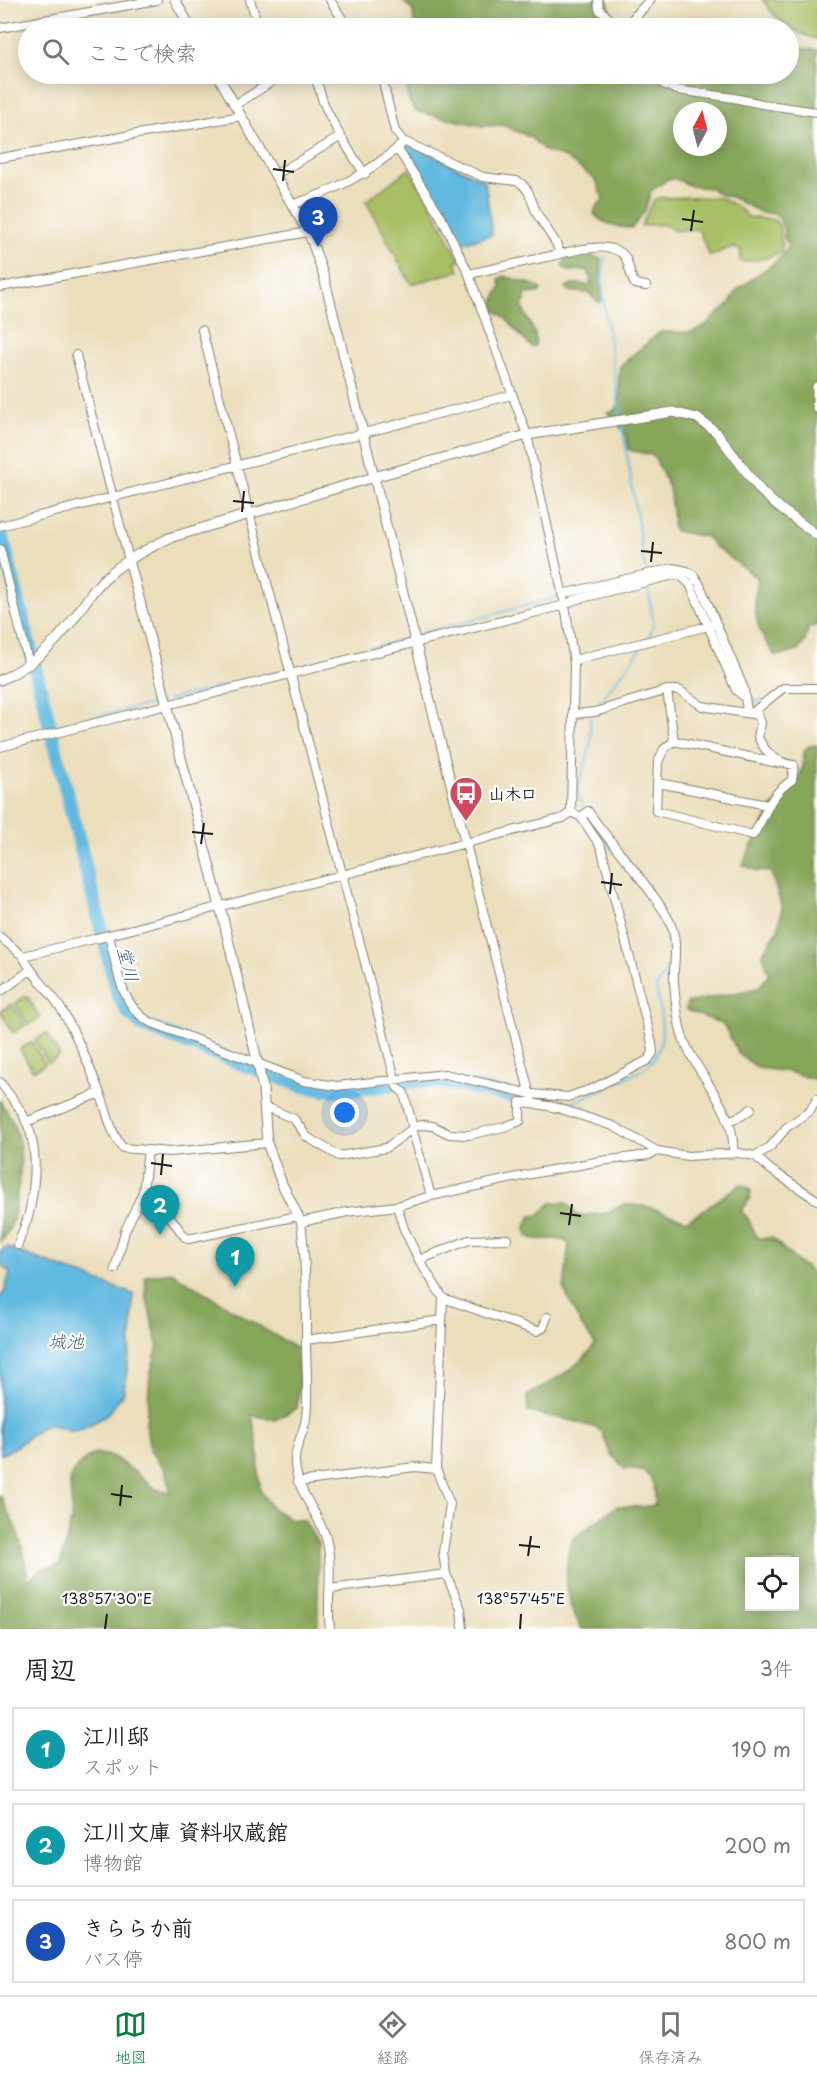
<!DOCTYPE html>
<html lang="ja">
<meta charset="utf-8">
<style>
:root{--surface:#fff;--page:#f2f2f2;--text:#222;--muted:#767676;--line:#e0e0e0;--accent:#0b8043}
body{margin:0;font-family:"Playpen Sans","Klee One",sans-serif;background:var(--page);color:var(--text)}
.controls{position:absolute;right:18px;bottom:18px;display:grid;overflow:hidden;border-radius:0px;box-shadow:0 3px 15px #0003}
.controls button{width:54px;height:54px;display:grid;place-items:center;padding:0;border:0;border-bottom:2px solid var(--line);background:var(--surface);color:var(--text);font:30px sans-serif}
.compass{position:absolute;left:673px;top:102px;width:54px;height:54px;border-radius:50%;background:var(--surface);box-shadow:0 3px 15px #0003;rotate:7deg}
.you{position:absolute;left:345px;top:1113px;width:21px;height:21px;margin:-15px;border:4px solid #fff;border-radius:50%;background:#1a73e8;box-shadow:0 0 0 9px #1a73e833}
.badge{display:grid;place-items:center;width:39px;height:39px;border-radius:50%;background:var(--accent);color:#fff;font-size:20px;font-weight:700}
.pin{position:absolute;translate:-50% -50px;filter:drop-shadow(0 2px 3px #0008)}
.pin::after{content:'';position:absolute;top:32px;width:21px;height:18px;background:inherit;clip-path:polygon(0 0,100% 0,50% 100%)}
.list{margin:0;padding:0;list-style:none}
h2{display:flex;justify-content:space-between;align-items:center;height:78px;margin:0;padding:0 24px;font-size:26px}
h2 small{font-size:20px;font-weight:400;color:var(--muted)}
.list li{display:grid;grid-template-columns:39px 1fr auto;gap:18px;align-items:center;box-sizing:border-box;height:84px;margin:0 12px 12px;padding:0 12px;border:2px solid var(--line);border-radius:0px}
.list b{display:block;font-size:22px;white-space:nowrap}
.list p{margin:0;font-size:20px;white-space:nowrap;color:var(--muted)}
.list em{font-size:20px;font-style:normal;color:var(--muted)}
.icon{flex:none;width:33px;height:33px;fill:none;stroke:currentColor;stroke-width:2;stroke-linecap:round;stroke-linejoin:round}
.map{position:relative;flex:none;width:817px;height:1629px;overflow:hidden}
.search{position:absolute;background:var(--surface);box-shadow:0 3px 15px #0003;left:18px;right:18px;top:18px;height:66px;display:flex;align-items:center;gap:15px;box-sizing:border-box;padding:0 21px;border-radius:33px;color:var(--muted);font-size:22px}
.sheet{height:366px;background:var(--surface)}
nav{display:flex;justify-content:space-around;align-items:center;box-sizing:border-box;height:84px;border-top:2px solid var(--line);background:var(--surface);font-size:16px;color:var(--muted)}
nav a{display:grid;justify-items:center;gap:3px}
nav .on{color:var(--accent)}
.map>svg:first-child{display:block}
</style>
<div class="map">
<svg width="817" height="1629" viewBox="0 0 817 1629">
<rect width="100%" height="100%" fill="#fff"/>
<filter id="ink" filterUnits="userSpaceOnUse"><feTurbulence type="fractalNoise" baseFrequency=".0167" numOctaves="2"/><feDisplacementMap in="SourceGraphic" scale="12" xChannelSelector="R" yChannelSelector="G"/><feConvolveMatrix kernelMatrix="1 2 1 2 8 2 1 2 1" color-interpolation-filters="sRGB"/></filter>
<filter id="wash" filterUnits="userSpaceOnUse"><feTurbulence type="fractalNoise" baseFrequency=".008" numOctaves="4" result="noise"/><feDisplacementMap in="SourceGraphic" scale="24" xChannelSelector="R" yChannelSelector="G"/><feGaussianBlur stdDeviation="1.35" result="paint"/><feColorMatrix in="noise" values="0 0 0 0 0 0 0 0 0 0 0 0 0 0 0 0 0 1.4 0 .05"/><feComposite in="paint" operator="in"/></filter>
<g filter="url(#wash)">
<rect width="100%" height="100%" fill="#ebdebb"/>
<path fill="#a8c065" stroke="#626e40" stroke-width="1.5" d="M 763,0 L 817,0 L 817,39 C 793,33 776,21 763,0 Z
M 409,169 L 433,207 L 460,261 L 456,262 L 459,271 L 411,284 L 366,201 Z
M 692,197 L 721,198 L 738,207 L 748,217 L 775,220 L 780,227 L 782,252 L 763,259 L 743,262 L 740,261 L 741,250 L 732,247 L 710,256 L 698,229 L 674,231 C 665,221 654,225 641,226 L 653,201 L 657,198 Z
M 27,996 L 40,1018 L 28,1025 L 15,1003 Z
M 12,1004 L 25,1026 L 13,1033 L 0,1011 Z
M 47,1033 L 60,1056 L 48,1063 L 35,1040 Z
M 32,1042 L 45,1064 L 33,1071 L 20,1049 Z"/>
<path fill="#86a65a" stroke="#51613b" stroke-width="1.5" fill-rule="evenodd" d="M 402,0 L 607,0 C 610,12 617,18 620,28 L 414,28 L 413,11 Z
M 789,41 L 800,48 L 817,50 L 817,626 L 808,628 C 806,650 795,654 775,656 C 757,632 750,609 758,579 L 713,545 L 707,537 L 675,531 L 672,525 L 673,518 L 669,488 L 655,458 L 651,455 L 629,450 L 626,434 L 609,413 C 629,405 614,382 620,366 L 660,332 L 692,332 L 706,325 L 730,303 L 737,290 L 778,260 L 786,251 L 788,244 L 784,239 L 784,229 L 778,216 L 770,213 L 762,213 L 731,197 L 718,194 L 711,188 L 691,186 L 676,179 L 668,179 L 651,191 L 645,211 L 632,228 C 619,228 602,224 594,214 L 596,207 L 604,198 L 600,193 L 599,185 L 593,178 L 566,158 L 545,151 L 530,137 L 502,125 L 483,126 L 417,112 C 404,100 407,90 409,74 L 788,74 ZM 682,111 L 718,111 L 718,147 L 682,147 Z
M 584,253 L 601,259 L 601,302 L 598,302 L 588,293 L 568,291 L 566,287 L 575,284 L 589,285 L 591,283 L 588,270 L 568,271 L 562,266 L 566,259 Z
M 504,276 C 517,281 530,281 541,289 L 539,293 L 525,294 L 525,302 L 522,304 C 524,317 539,332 535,346 L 532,347 C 519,338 513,324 502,315 C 499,313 496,311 494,309 L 495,298 L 501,287 L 499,279 Z
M 817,745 L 817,1080 L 789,1072 L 758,1068 L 739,1054 L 723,1024 L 686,1010 L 687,1003 L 758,988 L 769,975 L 763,953 L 778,930 L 782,908 L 771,872 L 757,871 L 743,865 L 744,861 L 772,807 L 788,793 L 797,781 L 803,766 L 804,751 L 809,746 Z
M 0,1101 C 24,1133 23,1158 17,1195 C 14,1216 14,1227 0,1243 Z
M 742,1184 L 751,1189 L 750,1199 L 741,1211 L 747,1217 L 757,1238 L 772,1238 L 801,1265 L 806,1267 L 810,1272 L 817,1273 L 817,1629 L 582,1629 L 571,1607 L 566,1581 L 568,1553 L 573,1539 L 617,1506 L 641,1507 L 655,1505 C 656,1483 651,1466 625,1469 L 610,1453 L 602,1432 L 596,1428 L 574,1421 L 528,1412 L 527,1396 C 552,1380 579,1369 595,1344 L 581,1325 L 564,1289 L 569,1243 C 552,1234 542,1244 527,1236 L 525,1228 L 531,1216 L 539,1215 L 551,1203 L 566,1202 L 578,1216 L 608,1213 L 624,1204 L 649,1207 L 687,1220 C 707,1210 722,1195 742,1184 ZM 750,1562 L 794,1562 L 794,1606 L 750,1606 Z
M 171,1272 L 297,1349 L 300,1374 L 297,1408 L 275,1420 L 252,1415 L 258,1448 L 260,1490 L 272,1508 L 289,1519 L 304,1520 L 318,1544 L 318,1629 L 0,1629 L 0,1494 L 17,1531 L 24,1553 L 28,1580 L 41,1569 L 60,1565 C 64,1549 69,1534 71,1518 C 75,1483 57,1478 95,1453 L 112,1456 L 138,1474 L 155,1489 L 171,1492 L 164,1468 L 150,1451 L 146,1424 L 150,1375 L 158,1347 L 146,1296 L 145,1276 Z"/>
<path fill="#62b9df" stroke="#3f6a7e" stroke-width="1.5" d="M 407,143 L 485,181 L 492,235 L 458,244 L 431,195 L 402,149 Z
M 6,1247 L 133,1294 C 133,1328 129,1361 123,1395 C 118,1398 116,1404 112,1409 C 104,1418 86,1428 75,1430 C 64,1432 54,1421 43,1427 C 27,1436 20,1447 0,1455 L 0,1297 L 4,1293 L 10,1272 L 0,1264 L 0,1251 Z"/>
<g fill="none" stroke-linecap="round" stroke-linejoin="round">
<path stroke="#62b9df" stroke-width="2" d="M 605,257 L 602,279 L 603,298 L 621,418
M 622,423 L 645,569
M 684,574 C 699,584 705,608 711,624
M 648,585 C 648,602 659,623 648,638
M 417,635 L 562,596
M 293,669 L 412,637
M 748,698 L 757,702 L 762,700
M 168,700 L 287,670
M 598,704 L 640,650
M 52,730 L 63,724 L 162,702
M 584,810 L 577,791 L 591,745 L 590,715
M 595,827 L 616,853
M 516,1097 L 528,1099
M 533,1099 L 561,1103 L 579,1100 L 640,1071 C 672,1051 661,1018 656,987 L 670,966 L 667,934 L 658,912 L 636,879"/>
<path stroke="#62b9df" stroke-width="14" d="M 0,529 L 118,995 L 129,1014 L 142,1025 L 247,1066 L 303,1086 L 323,1090 L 350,1090 L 425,1080 L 459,1085 L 516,1097"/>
</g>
</g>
<g filter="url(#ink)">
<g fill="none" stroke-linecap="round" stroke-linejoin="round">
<defs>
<path id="minor" d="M 250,0 L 259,28
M 330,0 L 348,28
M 598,0 L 599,9 L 619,28
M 0,28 L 157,0
M 312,74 C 319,82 320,94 324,104 C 335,129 349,151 365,174
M 381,74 L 395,131 L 403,141 L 483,177 L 517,181 L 522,184 L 528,191 L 537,214 L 556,243 L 560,254 L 469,274
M 651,74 L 663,84 L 677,90 L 734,98 L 762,104 L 817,112
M 235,105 L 284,74
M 397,148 L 440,215 L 468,272 L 527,435 L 565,605 L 574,663 L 571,812 L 563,818 L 109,935 C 117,966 119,1005 150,1022 L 304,1081 L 337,1086 L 445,1074 L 531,1094 L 568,1097 L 594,1088 L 648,1060 L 653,1053 L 652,1043 L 601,847 L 581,817 L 571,812
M 0,158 L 241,116
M 275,175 L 340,137
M 292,205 C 333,191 368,174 401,145
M 560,254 C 575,250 614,240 625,257 C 630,265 629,275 635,284 L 646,286
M 0,287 L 308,232
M 202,330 L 397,1087 L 404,1093 L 413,1128
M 76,355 L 129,560
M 0,526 L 512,395
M 0,549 L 29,665
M 562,594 L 673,568 L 687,571 L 694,576 L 699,583 L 744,689 L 747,712
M 574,660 L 712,625
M 752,713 L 783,688 L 817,688
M 574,714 L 595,712 L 667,690 L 679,690 L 702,706 L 758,715 L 761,723 L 758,737 C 765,753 777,763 794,765 L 792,780 C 767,797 768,812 753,835 L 656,811 L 658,762 L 664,749 L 674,741 L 667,690
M 674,741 L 778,763
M 0,747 L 565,605 L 574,600 L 674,575 L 681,576 L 690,584 L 736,690 L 744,697
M 659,783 L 767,805
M 581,817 L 588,811 C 607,839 630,863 649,890 C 657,901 667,913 671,925 C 677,939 675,956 674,970 C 673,984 678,1025 683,1038 C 697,1076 737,1110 733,1153
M 466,844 L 532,1103 L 558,1108 L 613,1126 L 657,1151 L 688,1156 L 738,1153 L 755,1156 L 771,1170 L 817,1200
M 0,937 L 23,956 L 98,938
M 23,956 C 31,974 47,987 58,1004 C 76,1032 91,1070 103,1101 C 108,1117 112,1135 123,1148 L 170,1152 L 267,1143
M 0,992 L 29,971
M 0,1082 C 7,1092 16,1102 22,1113 C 39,1142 36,1177 30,1209 C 28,1221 21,1233 18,1245
M 264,1109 L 271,1109 L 294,1119 L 307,1137 L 339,1156 L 386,1148 L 416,1126 L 424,1125 L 433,1126 L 449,1134 L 469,1135 L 504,1127 L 520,1121 L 520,1102 L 532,1103
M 728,1121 L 741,1116 L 751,1109
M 26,1122 L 100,1093
M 412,1128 L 431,1196
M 755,1156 L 770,1147 L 787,1127 L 810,1111 L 817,1099
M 140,1198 L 161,1204 L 184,1236 L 188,1239 L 298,1216 L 301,1222 C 306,1262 306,1301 306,1340 C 306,1366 309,1393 306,1418 C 304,1433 294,1448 295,1462 C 296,1491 318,1512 326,1538 C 334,1568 326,1599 330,1629
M 397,1206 L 404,1229 L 419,1260 L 443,1298 L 436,1469 L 450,1504 L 443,1552 L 446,1574 L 461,1609 L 463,1629
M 301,1222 L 347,1212 L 397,1206 L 431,1196 L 536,1173 L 601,1161 L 649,1155 L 657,1151
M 419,1260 L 469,1240 L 507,1239
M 115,1269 L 125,1231 L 143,1192 L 148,1150
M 443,1298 L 537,1331 L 543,1328 L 547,1317
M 306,1340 L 441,1320
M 298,1482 L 415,1467 L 436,1469
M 330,1589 L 446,1574"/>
<path id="tertiary" d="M 175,0 L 191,28
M 625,28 L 650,0
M 217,74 L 310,236 L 324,277 L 466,844
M 817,387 L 817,408
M 129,560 L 220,906 L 258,1064 L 263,1089 L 267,1143 L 282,1184 L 298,1216
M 0,680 C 29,667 52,648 71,622 C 82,608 90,593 102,581 C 121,562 146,550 169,538 L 381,475 L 527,435 L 673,412 L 697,418 L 716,432 L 761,491 L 777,506 L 817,535
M 98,938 L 109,935"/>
</defs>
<use href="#minor" stroke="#847d6c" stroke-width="10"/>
<use href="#tertiary" stroke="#847d6c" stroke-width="11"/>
<use href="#minor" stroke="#fff" stroke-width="8"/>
<use href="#tertiary" stroke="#fff" stroke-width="9"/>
</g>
</g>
<path fill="none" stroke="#1c1c1c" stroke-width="2" d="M 273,169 L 294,172M 283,181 L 285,160M 682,219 L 703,222M 691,231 L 694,210M 233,501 L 254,503M 242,512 L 244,491M 641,551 L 662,553M 651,562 L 653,542M 192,832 L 213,834M 201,844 L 204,823M 601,882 L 622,885M 610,894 L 612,873M 151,1163 L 172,1166M 161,1175 L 163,1154M 560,1213 L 581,1216M 569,1225 L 572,1204M 111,1494 L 132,1497M 120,1506 L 122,1485M 519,1545 L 540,1547M 528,1556 L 531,1536M 105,1629 L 107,1614M 520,1629 L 521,1614"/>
<defs>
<symbol id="bus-pin" viewBox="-11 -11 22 30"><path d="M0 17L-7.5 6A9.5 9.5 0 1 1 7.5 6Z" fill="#d1495b" stroke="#fff"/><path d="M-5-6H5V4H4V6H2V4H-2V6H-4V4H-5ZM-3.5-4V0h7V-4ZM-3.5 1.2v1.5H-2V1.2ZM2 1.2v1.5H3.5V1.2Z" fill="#fff"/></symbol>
</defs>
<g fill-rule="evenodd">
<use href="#bus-pin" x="447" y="774" width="38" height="52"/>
</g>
<g text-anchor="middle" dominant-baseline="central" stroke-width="4.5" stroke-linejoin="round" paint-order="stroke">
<g font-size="16" font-weight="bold" fill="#1c1c1c" stroke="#fff" text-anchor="start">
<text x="489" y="793">山木口</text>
</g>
<g font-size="18" font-style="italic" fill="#3c6374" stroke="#fff">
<text transform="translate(129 964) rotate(76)">堂川</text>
<text x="66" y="1340">城池</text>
</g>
</g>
<g font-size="15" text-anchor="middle" fill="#1c1c1c" stroke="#fff" stroke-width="4.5" stroke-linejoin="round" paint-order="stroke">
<text x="107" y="1604">138°57'30"E</text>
<text x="521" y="1604">138°57'45"E</text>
</g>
</svg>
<div class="controls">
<button><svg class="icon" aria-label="locate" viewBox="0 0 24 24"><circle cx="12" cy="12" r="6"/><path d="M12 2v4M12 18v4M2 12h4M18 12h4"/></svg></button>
</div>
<svg class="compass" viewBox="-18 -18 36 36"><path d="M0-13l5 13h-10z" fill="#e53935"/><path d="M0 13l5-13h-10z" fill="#767676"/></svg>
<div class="you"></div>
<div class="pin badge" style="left:235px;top:1287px;background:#0f9aa8">1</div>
<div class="pin badge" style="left:160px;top:1235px;background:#0f9aa8">2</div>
<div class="pin badge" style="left:318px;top:247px;background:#1a4fb4">3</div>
<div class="search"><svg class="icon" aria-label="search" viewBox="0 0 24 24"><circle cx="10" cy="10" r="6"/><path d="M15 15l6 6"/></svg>ここで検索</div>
</div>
<section class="sheet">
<h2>周辺<small>3件</small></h2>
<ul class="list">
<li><span class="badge" style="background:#0f9aa8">1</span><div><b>江川邸</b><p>スポット</p></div><em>190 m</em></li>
<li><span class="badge" style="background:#0f9aa8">2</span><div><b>江川文庫 資料収蔵館</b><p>博物館</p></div><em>200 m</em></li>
<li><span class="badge" style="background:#1a4fb4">3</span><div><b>きららか前</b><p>バス停</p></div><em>800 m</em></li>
</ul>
</section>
<nav>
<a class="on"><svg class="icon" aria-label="map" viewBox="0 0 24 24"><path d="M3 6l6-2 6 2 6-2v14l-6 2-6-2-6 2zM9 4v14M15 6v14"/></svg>地図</a>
<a><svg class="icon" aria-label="directions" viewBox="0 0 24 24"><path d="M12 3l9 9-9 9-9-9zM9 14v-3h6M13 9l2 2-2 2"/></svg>経路</a>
<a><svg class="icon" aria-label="saved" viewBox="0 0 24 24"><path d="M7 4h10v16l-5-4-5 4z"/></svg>保存済み</a>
</nav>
